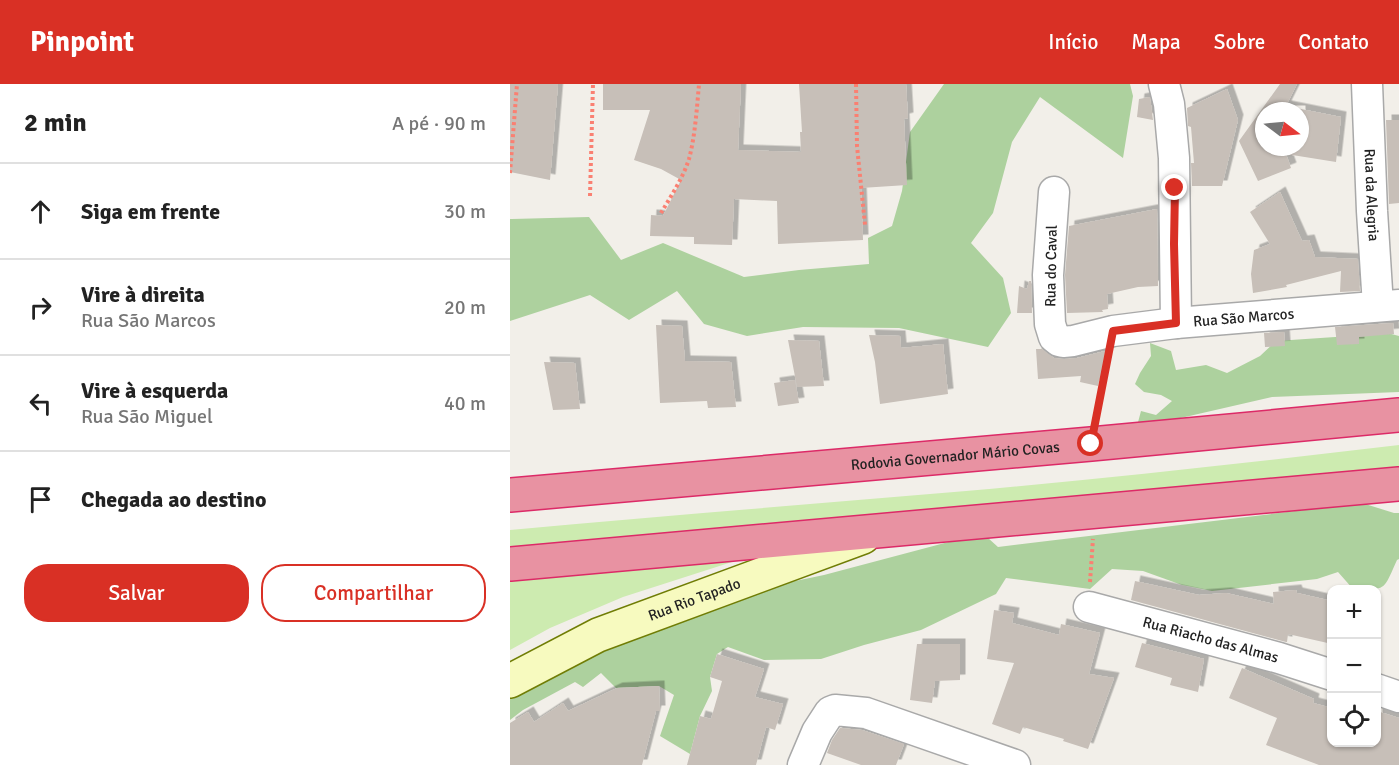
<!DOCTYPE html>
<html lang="pt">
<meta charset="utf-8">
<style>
:root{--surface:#fff;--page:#f2f2f2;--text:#222;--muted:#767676;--line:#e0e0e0;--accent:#d93025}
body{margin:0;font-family:Signika,sans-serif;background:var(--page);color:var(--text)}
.controls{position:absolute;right:18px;bottom:18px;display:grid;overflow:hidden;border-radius:12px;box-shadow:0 2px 4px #0004}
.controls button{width:54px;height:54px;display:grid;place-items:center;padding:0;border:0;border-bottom:2px solid var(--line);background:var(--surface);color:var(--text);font:30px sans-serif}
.compass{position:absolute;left:745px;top:18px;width:54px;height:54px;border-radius:50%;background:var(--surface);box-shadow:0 2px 4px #0004;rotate:106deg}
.stop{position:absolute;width:18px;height:18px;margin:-14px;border:4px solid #d93025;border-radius:50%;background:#fff}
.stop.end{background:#d93025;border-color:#fff;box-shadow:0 2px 6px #0008}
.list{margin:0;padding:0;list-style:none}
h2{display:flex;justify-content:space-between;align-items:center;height:78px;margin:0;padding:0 24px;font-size:26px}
h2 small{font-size:20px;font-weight:400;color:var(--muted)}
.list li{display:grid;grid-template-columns:39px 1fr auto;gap:18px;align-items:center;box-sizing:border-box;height:96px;padding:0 24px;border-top:2px solid var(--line)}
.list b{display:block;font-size:22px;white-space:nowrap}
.list p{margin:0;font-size:20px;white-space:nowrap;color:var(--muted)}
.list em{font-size:20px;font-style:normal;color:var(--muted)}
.actions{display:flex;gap:12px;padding:18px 24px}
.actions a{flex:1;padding:14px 0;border:2px solid var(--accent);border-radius:24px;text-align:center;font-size:21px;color:var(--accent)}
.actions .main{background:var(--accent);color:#fff}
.icon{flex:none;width:33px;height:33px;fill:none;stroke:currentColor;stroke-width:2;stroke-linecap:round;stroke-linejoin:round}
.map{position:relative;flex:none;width:889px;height:681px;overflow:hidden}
header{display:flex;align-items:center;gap:36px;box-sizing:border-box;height:84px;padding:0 30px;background:var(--accent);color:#fff}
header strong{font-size:28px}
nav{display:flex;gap:33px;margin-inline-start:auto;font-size:21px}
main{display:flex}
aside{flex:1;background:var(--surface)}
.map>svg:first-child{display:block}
</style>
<header>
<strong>Pinpoint</strong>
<nav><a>Início</a><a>Mapa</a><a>Sobre</a><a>Contato</a></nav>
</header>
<main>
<aside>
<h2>2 min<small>A pé · 90 m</small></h2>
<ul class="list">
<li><svg class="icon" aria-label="ahead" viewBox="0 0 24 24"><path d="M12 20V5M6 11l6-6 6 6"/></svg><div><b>Siga em frente</b></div><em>30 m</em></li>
<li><svg class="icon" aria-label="right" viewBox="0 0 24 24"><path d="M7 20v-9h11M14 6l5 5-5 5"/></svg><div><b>Vire à direita</b><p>Rua São Marcos</p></div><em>20 m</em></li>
<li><svg class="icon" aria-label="left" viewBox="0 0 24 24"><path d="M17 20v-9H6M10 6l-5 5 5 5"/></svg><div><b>Vire à esquerda</b><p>Rua São Miguel</p></div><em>40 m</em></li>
<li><svg class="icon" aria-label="arrive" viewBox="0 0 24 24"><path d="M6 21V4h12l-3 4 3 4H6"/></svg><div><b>Chegada ao destino</b></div></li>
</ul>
<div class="actions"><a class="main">Salvar</a><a>Compartilhar</a></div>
</aside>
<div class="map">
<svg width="889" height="681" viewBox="0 0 889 681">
<defs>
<filter id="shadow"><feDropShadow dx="5.5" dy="-5.5" stdDeviation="0" flood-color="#0004"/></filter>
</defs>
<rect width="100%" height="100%" fill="#f2efe9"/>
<path fill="#cdebb0" d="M 889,361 L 889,389 L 0,468 L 0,446 C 152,432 304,420 456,407 C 601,394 745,378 889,361 Z
M 225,477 L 113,513 L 40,544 L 0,566 L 0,497 L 172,479 Z"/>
<path fill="#add19e" d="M 434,0 L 620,0 L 623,12 L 613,74 L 530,13 L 502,58 L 483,129 L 461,159 L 493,194 L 501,229 L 478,263 L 389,244 L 293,243 L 237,252 L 194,240 L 167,207 L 119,236 L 80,211 L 0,237 L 0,135 L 2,135 L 79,133 L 111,176 L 153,159 L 234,193 L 289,186 L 359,180 L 358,154 L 382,142 L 392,107 L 400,48 Z
M 858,244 L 889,252 L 889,308 L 762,313 L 662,336 L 627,342 L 631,327 L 646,331 L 662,317 L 651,311 L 634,308 L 625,300 L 630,289 L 641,272 L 640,259 L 661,267 L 666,286 L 696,281 L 717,289 L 750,272 L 766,257 L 840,252 Z
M 852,419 L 884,429 L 889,429 L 889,475 L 887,476 C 873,507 877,506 843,505 L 828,488 L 807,495 L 702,507 L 672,501 L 633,487 L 602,485 L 580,505 L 496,494 L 486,510 L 411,546 L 354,561 L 311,575 L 254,576 L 218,563 L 207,570 L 200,593 L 202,607 L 190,632 L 180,670 L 150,652 L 164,611 L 149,602 L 106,604 L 91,589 L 73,603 L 65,598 L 13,626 L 0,636 L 0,609 L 46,583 L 238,507 L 314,491 L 446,456 L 478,454 L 488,463 Z"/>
<path fill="#c7bfb8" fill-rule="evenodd" filter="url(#shadow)" d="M 0,0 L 48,0 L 40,96 L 0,88 Z
M 93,0 L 231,0 L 228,66 L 291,68 L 290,48 L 292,48 L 289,0 L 396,0 L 398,34 L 394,35 L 397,101 L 351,104 L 353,156 L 268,160 L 267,117 L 224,115 L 222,161 L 184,160 L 184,153 L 140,152 L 141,131 L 153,132 L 171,96 L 151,85 L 124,76 L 140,26 L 93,26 Z
M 770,0 L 787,0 L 776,22 L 831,33 L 826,78 L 776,70 L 781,84 L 748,97 L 729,57 ZM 754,27 L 790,27 L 790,63 L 754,63 Z
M 717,5 L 728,36 L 712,102 L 682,102 L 681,79 L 684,79 L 681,43 L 678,42 L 677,24 Z
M 640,13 L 643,36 L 627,33 L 629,15 Z
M 876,36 L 889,36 L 889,119 L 879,120 Z
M 770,108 L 792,157 L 799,156 L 805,173 L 848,175 L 850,207 L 830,208 L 831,187 L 776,201 L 777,203 L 743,209 L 741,190 L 744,166 L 760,160 L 740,128 Z
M 647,125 L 648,202 L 628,203 L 597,210 L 598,225 L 592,226 L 593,228 L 557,229 L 555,191 L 559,142 Z
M 519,197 L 521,197 L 522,229 L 507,229 L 509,202 L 517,205 Z
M 883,239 L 884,250 L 849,253 L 849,260 L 827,261 L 825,243 Z
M 146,241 L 172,242 L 175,277 L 221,278 L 226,323 L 198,324 L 197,317 L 150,319 Z
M 774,248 L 775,262 L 755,263 L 754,249 Z
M 359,251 L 390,252 L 391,264 L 433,260 L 438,310 L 370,320 L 365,278 Z
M 278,256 L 309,257 L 314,302 L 287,303 Z
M 526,265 L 532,265 L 544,274 L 554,275 L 567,274 L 595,267 L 588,302 L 570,298 L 571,292 L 528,295 Z
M 34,278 L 65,279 L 70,325 L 43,326 Z
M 285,296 L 289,319 L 268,322 L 264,299 Z
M 625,497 L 689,511 L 716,509 L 764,520 L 763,508 L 786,506 L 787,509 L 822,517 L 822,560 L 778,550 L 777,558 L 776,558 L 621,516 Z
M 484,526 L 504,529 L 502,539 L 549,551 L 551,540 L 590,549 L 579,590 L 604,594 L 578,665 L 553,657 L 554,655 L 513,643 L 510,650 L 482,640 L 504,579 L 477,575 Z
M 632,559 L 694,575 L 688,608 L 660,601 L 662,594 L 625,583 Z
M 407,560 L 450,560 L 450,596 L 425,597 L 422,619 L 400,616 Z
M 207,570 L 254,585 L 245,613 L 273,620 L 265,646 L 256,643 L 246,681 L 177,681 L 190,632 L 201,635 L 212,597 L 200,593 Z
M 732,584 L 804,615 L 803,619 L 822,624 L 822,658 L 867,658 L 867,627 L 889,634 L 889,681 L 809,681 L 756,661 L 767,634 L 719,614 Z
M 149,602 L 150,627 L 146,627 L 132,681 L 0,681 L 0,639 L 18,628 L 24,638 L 53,619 L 58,627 L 107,604 Z
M 330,644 L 352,646 L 394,660 L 386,681 L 351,681 L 317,669 L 322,656 Z"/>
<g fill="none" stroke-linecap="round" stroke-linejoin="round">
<defs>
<g id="street">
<path d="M 654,0 L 659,20 L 664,74 L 666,239"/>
<path id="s1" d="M 857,0 L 862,127 L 868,222"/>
<path id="s2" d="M 544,108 L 538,191 L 540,240 L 544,253 L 549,257 L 553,258 L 563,257 L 603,247 L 666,239 L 889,221"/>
<path id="s3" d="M 579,523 L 769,574 L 822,591"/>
<path d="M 866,605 L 889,613"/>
<path d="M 293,681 L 307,648 L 320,628 L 325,626 L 356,629 L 505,681"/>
</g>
<g id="secondary">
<path id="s4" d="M 0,597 L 88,551 L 353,453"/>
</g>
<g id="highway">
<path id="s5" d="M 0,411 L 581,360 L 889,331"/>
<path d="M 0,480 L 889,400"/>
</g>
</defs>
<use href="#street" stroke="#a9a9a9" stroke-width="33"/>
<use href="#secondary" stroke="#707d05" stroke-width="36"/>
<use href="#highway" stroke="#dc2a67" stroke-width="36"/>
<path stroke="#fa8072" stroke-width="4" stroke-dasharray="3 3" stroke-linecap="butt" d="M 346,0 L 347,62 L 355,141
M 0,89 L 7,0
M 80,112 L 83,0
M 151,129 C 161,112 173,94 179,75 C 185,53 187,23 189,0
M 587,331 L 597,277
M 580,498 L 583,455"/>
<use href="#street" stroke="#fff" stroke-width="30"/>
<use href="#secondary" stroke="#f7fabf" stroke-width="33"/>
<use href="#highway" stroke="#e892a2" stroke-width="33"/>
</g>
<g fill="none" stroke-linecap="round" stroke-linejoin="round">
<path stroke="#d93025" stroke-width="8" d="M 581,360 L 603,247 L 666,239 L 664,160 L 665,104"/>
</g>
<g text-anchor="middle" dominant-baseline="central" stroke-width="5" stroke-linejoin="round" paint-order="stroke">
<g font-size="15" fill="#222" stroke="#fff">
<text stroke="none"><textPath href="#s1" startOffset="111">Rua da Alegria</textPath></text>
<text transform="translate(541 182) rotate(-89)">Rua do Caval</text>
<text stroke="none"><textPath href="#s2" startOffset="339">Rua São Marcos</textPath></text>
<text stroke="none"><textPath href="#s5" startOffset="447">Rodovia Governador Mário Covas</textPath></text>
<text stroke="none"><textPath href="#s4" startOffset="202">Rua Rio Tapado</textPath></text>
<text stroke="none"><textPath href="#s3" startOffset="126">Rua Riacho das Almas</textPath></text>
</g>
</g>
</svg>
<div class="controls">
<button>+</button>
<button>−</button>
<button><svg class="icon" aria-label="locate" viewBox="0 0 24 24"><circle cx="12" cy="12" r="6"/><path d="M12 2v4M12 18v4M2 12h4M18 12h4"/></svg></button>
</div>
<svg class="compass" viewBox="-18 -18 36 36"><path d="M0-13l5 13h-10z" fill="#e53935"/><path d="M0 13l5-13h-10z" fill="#767676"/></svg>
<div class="stop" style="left:581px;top:360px"></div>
<div class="stop end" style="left:665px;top:104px"></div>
</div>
</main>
